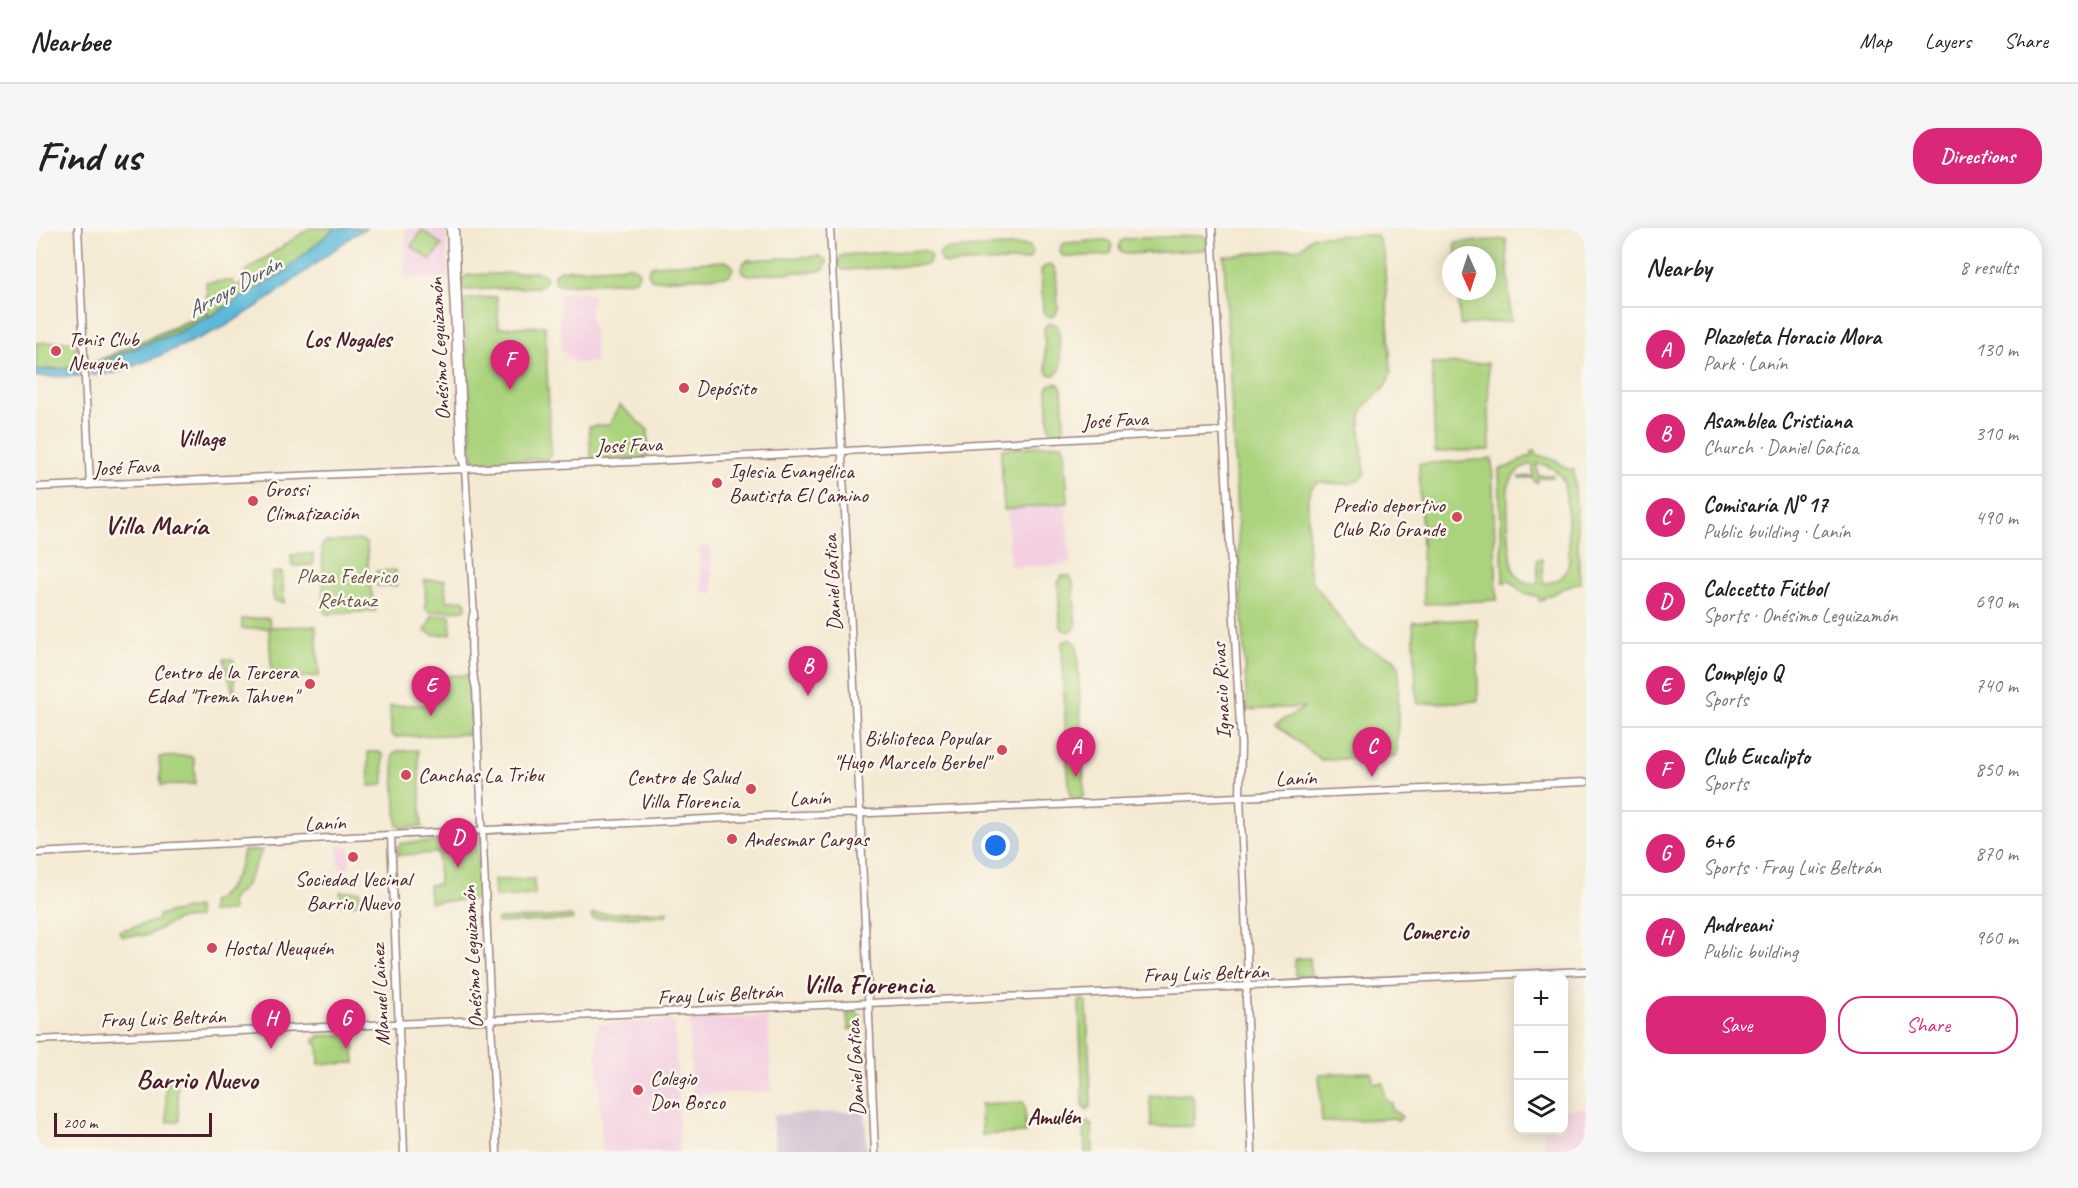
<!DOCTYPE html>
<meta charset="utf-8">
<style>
:root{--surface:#fff;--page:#f6f6f6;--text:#222;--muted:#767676;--line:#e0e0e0;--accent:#db2777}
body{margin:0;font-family:Caveat,sans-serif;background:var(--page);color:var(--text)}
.controls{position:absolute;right:18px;bottom:18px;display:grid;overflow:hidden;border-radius:12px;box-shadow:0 3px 15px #0003}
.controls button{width:54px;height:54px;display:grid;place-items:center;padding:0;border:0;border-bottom:2px solid var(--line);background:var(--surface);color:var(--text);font:30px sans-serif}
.compass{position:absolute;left:1406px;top:18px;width:54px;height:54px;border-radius:50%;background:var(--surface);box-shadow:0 3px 15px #0003;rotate:177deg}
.scale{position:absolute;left:18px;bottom:15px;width:158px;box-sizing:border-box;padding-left:6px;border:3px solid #4a1f2b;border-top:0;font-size:16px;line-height:21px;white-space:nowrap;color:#4a1f2b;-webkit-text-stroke:4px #fbf7ec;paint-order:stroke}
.you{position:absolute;left:960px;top:618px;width:21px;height:21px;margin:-15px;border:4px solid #fff;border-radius:50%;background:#1a73e8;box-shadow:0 0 0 9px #1a73e833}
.badge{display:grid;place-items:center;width:39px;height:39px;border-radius:50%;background:var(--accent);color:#fff;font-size:20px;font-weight:700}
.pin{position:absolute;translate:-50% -50px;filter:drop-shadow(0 2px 3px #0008)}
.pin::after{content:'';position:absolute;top:32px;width:21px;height:18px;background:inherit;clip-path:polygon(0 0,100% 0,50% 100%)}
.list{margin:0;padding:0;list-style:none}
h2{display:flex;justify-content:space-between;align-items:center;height:78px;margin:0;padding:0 24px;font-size:26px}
h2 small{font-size:20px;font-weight:400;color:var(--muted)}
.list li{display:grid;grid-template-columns:39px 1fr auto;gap:18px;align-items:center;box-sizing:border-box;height:84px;padding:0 24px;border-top:2px solid var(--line)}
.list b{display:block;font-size:22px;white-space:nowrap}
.list p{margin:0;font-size:20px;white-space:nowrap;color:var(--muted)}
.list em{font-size:20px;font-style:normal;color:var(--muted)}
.actions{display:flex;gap:12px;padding:18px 24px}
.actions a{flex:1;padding:14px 0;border:2px solid var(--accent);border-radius:24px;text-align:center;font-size:21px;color:var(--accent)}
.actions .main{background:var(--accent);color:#fff}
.icon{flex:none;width:33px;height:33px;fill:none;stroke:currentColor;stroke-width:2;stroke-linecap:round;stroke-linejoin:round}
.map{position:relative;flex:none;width:1550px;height:924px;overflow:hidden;border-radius:24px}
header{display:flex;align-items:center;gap:36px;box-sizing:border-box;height:84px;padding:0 30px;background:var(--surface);border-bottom:2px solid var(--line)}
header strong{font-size:28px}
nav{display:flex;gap:33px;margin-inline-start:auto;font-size:21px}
.intro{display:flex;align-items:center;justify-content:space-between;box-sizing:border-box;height:144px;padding:0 36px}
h1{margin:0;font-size:42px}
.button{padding:15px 27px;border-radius:24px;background:var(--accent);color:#fff;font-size:21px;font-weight:700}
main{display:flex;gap:36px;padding:0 36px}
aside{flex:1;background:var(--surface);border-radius:24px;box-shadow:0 3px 15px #0003}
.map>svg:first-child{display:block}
</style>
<header>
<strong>Nearbee</strong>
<nav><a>Map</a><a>Layers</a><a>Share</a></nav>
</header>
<div class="intro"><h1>Find us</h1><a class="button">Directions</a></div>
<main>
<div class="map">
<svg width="1550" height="924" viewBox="0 0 1550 924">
<rect width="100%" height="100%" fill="#fbf7ec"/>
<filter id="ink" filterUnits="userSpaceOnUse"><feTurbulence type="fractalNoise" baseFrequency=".0167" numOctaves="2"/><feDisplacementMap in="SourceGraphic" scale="12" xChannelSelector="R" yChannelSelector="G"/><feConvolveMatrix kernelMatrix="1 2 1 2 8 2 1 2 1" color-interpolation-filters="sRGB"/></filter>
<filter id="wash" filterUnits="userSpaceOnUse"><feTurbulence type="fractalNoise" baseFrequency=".008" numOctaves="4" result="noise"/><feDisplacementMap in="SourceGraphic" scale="24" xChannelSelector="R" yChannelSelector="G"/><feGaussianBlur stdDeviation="1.35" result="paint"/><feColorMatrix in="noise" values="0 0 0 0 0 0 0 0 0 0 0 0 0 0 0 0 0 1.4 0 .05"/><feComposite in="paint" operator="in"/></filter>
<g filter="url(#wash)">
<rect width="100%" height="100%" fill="#f4ead3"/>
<path fill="#f3cfe0" d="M 370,0 L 410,0 L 412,50 L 368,50 Z
M 549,64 L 550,67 L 557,66 L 557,74 L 555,75 L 554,88 L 556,93 L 554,94 L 557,95 L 558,102 L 560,132 L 558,134 L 540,135 L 525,122 L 523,66 Z
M 1030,275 L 1034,333 L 1031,337 L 977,339 L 974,337 L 971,281 Z
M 675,319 L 678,364 L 666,365 L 663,320 Z
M 302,618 L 313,618 L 314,640 L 303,640 Z
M 732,789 L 736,863 L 656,867 L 653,792 Z
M 635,793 L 639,797 L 644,924 L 566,924 L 560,800 L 563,796 Z
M 1550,880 L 1550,924 L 1509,924 L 1508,902 L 1528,902 L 1528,881 Z"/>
<path fill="#cfbdcf" d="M 829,883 L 831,924 L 739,924 L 737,887 Z"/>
<path fill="#abd37d" stroke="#7a7954" stroke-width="1.5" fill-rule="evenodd" d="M 274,0 L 299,0 L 248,44 L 172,90 L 170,54 L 197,53 L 199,57 L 205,57 L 211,42 Z
M 386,2 L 406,17 L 395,32 L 375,18 Z
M 1165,7 L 1171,10 L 1172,19 L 1166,22 L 1091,26 L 1086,25 L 1083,20 L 1085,13 L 1090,11 Z
M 1341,7 L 1348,26 L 1355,143 C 1352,163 1339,165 1328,180 C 1320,192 1327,229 1329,245 C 1321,261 1297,255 1281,254 L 1275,261 L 1272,269 L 1272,337 L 1276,353 L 1324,417 L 1357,430 L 1363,438 L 1361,528 L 1285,532 L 1240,496 L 1269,479 L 1211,482 L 1188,28 L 1265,20 L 1277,8 Z
M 1470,11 L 1475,93 L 1424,97 L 1422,63 L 1451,63 L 1451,27 L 1420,27 L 1419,15 Z
M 1068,12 L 1073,13 L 1076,17 L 1075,24 L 1071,27 L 1032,29 L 1027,28 L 1024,24 L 1025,18 L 1029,15 Z
M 989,17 L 994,18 L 997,24 L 994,30 L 990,32 L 911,36 C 905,35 902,31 904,25 L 910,21 Z
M 887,22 L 893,25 L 895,29 L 892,36 L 888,37 L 809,42 L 804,40 L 802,36 L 804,29 L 808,27 Z
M 783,28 L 789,31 L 791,35 L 788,41 L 783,43 L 713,47 L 708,45 L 706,41 L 708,34 L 712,32 Z
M 689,33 L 695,36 L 697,40 L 694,47 L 690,48 L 620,52 L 615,51 L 612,46 L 614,39 L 619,37 Z
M 1013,37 L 1018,39 L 1020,44 L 1022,81 L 1019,87 C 1014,90 1010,89 1007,84 L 1005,44 L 1006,40 Z
M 595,38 L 601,41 L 603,45 L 600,52 L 595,53 L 525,57 L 520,56 L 518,51 L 518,46 L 525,42 Z
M 501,44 L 508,46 L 510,51 L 507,57 L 502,59 L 432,62 L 427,61 L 425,56 L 425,51 L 432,47 Z
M 461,69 L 463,100 L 509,98 L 515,226 L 511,231 L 440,234 L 436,228 L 428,75 L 431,71 Z
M 1014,95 L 1021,97 L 1023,102 L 1025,141 L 1018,147 L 1013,146 L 1010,140 L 1008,103 L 1009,98 Z
M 40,113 L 41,140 L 0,142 L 0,115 Z
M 1452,135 L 1454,222 L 1399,224 L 1396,136 Z
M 1020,155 L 1024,157 L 1026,162 L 1028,199 L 1025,205 L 1021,206 L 1015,204 L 1013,199 L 1011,162 L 1013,157 Z
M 584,177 L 612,202 L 612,227 L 607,230 L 555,232 L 553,198 L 573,197 Z
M 1022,216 L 1026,216 L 1029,221 L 1032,275 C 1010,276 991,280 968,282 L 965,225 L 966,221 Z
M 1496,223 L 1500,223 L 1501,227 L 1520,232 L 1531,241 L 1538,241 L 1544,355 C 1531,355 1522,366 1508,369 L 1508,372 L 1503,373 L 1503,369 L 1488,365 L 1473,353 L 1467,354 L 1463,241 C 1475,241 1483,230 1496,228 ZM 1497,236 L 1497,248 L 1483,249 L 1483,250 L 1497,250 L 1498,254 L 1502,254 L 1502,250 L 1517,249 L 1517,247 L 1502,247 L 1501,236 C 1512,236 1522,242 1527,253 C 1532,266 1533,318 1533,334 C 1530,349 1522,355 1507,355 L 1506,331 L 1501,331 L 1502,355 C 1493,356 1486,355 1481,348 C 1472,337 1471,276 1472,260 C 1476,247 1484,239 1497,236 Z
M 1456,231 L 1461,372 L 1388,376 L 1383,236 Z
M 326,312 L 331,316 L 333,354 L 340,383 L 290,386 L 288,382 L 286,316 L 290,314 Z
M 277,326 L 277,337 L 256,338 L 255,327 Z
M 360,342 L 360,358 L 341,358 L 340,343 Z
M 246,344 L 248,375 L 237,372 L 236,345 Z
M 1026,348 L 1033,348 L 1037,354 L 1040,398 L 1037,402 L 1033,404 L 1026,401 L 1024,396 L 1022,355 Z
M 389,352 L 409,352 L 410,373 L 429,372 L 430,380 L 428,382 L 393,384 L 390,381 Z
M 414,387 L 415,406 L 398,407 L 389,403 L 396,388 Z
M 233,390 L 234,399 L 280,398 L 283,448 L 236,451 L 233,400 L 206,401 L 206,391 Z
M 1441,391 L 1442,473 L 1381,476 L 1377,394 Z
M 1034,411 L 1041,417 L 1046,514 L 1043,520 L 1039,522 L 1032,519 L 1030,514 L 1026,418 L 1027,414 Z
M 188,431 L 196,431 L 198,433 L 199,472 Z
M 433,447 L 436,503 L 433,506 L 358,509 L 355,507 L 354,478 L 401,476 L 400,448 Z
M 382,522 L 386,599 L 365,600 L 361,596 L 357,527 L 361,523 Z
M 332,524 L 343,524 L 347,527 L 348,554 L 346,557 L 333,558 Z
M 1040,527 L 1047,533 L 1048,563 L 1048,568 L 1042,572 L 1037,571 L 1034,567 L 1031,534 L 1033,530 Z
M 152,528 L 156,529 L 158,532 L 159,556 L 125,557 L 123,529 Z
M 438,612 L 441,615 L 444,671 L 394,674 L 393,657 L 403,656 L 402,625 L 362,627 L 362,618 L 365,615 Z
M 226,622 L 209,658 L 195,672 L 196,683 L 175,684 L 175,675 C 195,662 203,646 207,623 Z
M 498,651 L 499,667 L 459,669 L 458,652 Z
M 324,663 L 325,676 L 305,677 L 304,664 Z
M 161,679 L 162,690 L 142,691 L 112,707 L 86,708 L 83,703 L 122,692 L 122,687 Z
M 630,683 L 632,685 L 630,687 L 557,691 L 555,689 L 557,686 Z
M 534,688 L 537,690 L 535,692 L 462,695 L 460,693 L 462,691 Z
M 1274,730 L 1275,748 L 1259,748 L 1259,731 Z
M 1044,772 L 1048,772 L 1051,775 L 1055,877 L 1051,882 L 1047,878 L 1043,776 Z
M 821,784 L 826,789 L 826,801 L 812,801 L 811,785 Z
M 317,806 L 319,835 L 283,836 L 282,815 L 278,815 L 278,811 L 282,811 L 282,808 Z
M 1336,844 L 1337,855 L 1347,855 L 1348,869 L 1356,876 L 1356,882 L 1359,883 L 1366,889 L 1362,893 L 1359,890 L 1286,894 L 1283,846 Z
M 141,853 L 143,893 L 131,894 L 129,854 Z
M 1155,866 C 1160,873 1160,890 1157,898 L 1115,899 L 1114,868 Z
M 987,874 L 989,878 L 989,905 L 946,907 L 945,876 Z
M 1051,894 L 1056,897 L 1057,924 L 1049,924 L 1048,897 Z"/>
<path fill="#88b56c" stroke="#696a4c" stroke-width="1.5" d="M 171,84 L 172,90 L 140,106 L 115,114 L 54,139 L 56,135 Z"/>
<path fill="#5bb9d9" stroke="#526c82" stroke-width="1.5" d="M 299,0 L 330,0 L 315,9 L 233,71 L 188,99 L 116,131 L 79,145 L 55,147 L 54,139 L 115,114 L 140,106 L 176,87 L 248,44 Z
M 43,140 L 43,148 L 0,149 L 0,142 Z"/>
</g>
<g filter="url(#ink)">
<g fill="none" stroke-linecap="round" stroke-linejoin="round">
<defs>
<path id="secondary" d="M 42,0 L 54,257
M 414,0 L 425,228 L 428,237
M 419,0 L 429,240 L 438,389
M 794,0 L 820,494 L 839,924
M 1176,0 L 1205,516 L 1204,569 L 1212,750 L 1210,770 L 1216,924
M 0,259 L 617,233 L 1188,203
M 437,386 C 434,407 435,441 440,461 L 461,924
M 355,608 L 368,924
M 0,625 L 730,588 L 835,585 L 1550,554
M 0,812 L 1550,743"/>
</defs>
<use href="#secondary" stroke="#9f847f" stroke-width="9"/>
<use href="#secondary" stroke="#fff" stroke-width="6"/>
</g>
</g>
<g fill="#d1495b" stroke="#fbf7ec" stroke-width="2">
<circle cx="20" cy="123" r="6"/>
<circle cx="648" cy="160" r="6"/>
<circle cx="681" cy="255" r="6"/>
<circle cx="217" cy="273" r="6"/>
<circle cx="1421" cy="289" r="6"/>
<circle cx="274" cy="456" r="6"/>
<circle cx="966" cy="522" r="6"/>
<circle cx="370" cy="547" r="6"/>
<circle cx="715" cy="561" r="6"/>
<circle cx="696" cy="611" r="6"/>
<circle cx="317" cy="629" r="6"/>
<circle cx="176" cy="720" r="6"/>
<circle cx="602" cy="862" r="6"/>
</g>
<g text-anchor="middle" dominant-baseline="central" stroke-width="5" stroke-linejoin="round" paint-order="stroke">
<g font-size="21" fill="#4a1f2b" stroke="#fbf7ec" text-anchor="start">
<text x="32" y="111">Tenis Club<tspan x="32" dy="24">Neuquén</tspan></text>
<text x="660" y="160">Depósito</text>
<text x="693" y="243">Iglesia Evangélica<tspan x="693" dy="24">Bautista El Camino</tspan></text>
<text x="229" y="261">Grossi<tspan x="229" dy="24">Climatización</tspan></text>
<text x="1409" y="277" text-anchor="end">Predio deportivo<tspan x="1409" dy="24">Club Río Grande</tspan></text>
<text x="262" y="444" text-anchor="end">Centro de la Tercera<tspan x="262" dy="24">Edad "Tremn Tahuen"</tspan></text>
<text x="954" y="510" text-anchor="end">Biblioteca Popular<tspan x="954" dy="24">"Hugo Marcelo Berbel"</tspan></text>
<text x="382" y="547">Canchas La Tribu</text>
<text x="703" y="549" text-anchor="end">Centro de Salud<tspan x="703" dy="24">Villa Florencia</tspan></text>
<text x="708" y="611">Andesmar Cargas</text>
<text x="317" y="651" text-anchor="middle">Sociedad Vecinal<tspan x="317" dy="24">Barrio Nuevo</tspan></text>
<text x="188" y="720">Hostal Neuquén</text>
<text x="614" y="850">Colegio<tspan x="614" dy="24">Don Bosco</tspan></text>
</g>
<g font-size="21" fill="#4a1f2b" stroke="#fbf7ec">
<text transform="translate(403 121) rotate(-93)">Onésimo Leguizamón</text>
<text transform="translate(1079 192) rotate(-3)">José Fava</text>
<text transform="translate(593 217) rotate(-2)">José Fava</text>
<text transform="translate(90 239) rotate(-3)">José Fava</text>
<text transform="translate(796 355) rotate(-93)">Daniel Gatica</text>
<text transform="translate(1185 463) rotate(-93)">Ignacio Rivas</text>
<text transform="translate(1260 550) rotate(-2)">Lanín</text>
<text transform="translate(774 570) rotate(-2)">Lanín</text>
<text transform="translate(289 595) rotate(-3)">Lanín</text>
<text transform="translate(436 729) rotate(-93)">Onésimo Leguizamón</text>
<text transform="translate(1170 745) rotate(-2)">Fray Luis Beltrán</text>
<text transform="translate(684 766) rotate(-3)">Fray Luis Beltrán</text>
<text transform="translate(344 767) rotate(-93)">Manuel Lainez</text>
<text transform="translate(127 790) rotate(-2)">Fray Luis Beltrán</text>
<text transform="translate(819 840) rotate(-93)">Daniel Gatica</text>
</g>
<g font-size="21" fill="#675544" stroke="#fbf7ec">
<text x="311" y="348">Plaza Federico<tspan x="311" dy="24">Rehtanz</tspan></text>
</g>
<g font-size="22" font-style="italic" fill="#505568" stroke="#fbf7ec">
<text transform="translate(198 59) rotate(-29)">Arroyo Durán</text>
</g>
<g font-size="22" font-weight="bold" fill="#4a1f2b" stroke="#fbf7ec">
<text x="312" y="112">Los Nogales</text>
<text x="165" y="211">Village</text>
<text x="1399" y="704">Comercio</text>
<text x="1018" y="889">Amulén</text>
</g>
<g font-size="27" font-weight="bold" fill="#4a1f2b" stroke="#fbf7ec">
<text x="120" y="297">Villa María</text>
<text x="832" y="756">Villa Florencia</text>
<text x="161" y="851">Barrio Nuevo</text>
</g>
</g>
</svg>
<div class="controls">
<button>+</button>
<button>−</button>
<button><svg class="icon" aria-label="layers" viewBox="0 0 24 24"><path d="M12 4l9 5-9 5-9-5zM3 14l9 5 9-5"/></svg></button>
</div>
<svg class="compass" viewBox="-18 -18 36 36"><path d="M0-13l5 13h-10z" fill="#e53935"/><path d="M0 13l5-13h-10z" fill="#767676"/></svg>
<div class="scale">200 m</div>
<div class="you"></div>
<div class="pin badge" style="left:1040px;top:549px">A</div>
<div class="pin badge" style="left:772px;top:468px">B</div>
<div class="pin badge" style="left:1336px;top:549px">C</div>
<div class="pin badge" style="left:422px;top:640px">D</div>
<div class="pin badge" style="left:395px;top:488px">E</div>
<div class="pin badge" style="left:474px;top:162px">F</div>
<div class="pin badge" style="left:310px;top:821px">G</div>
<div class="pin badge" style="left:235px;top:821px">H</div>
</div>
<aside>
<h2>Nearby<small>8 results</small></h2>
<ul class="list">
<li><span class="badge">A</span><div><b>Plazoleta Horacio Mora</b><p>Park · Lanín</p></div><em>130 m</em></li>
<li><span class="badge">B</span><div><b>Asamblea Cristiana</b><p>Church · Daniel Gatica</p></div><em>310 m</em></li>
<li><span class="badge">C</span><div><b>Comisaría N° 17</b><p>Public building · Lanín</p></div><em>490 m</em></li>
<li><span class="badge">D</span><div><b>Calccetto Fútbol</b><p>Sports · Onésimo Leguizamón</p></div><em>690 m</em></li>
<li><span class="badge">E</span><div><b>Complejo Q</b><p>Sports</p></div><em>740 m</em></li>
<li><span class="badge">F</span><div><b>Club Eucalipto</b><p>Sports</p></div><em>850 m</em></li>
<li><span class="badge">G</span><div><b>6+6</b><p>Sports · Fray Luis Beltrán</p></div><em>870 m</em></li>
<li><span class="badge">H</span><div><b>Andreani</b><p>Public building</p></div><em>960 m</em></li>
</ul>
<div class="actions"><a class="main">Save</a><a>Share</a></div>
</aside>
</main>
